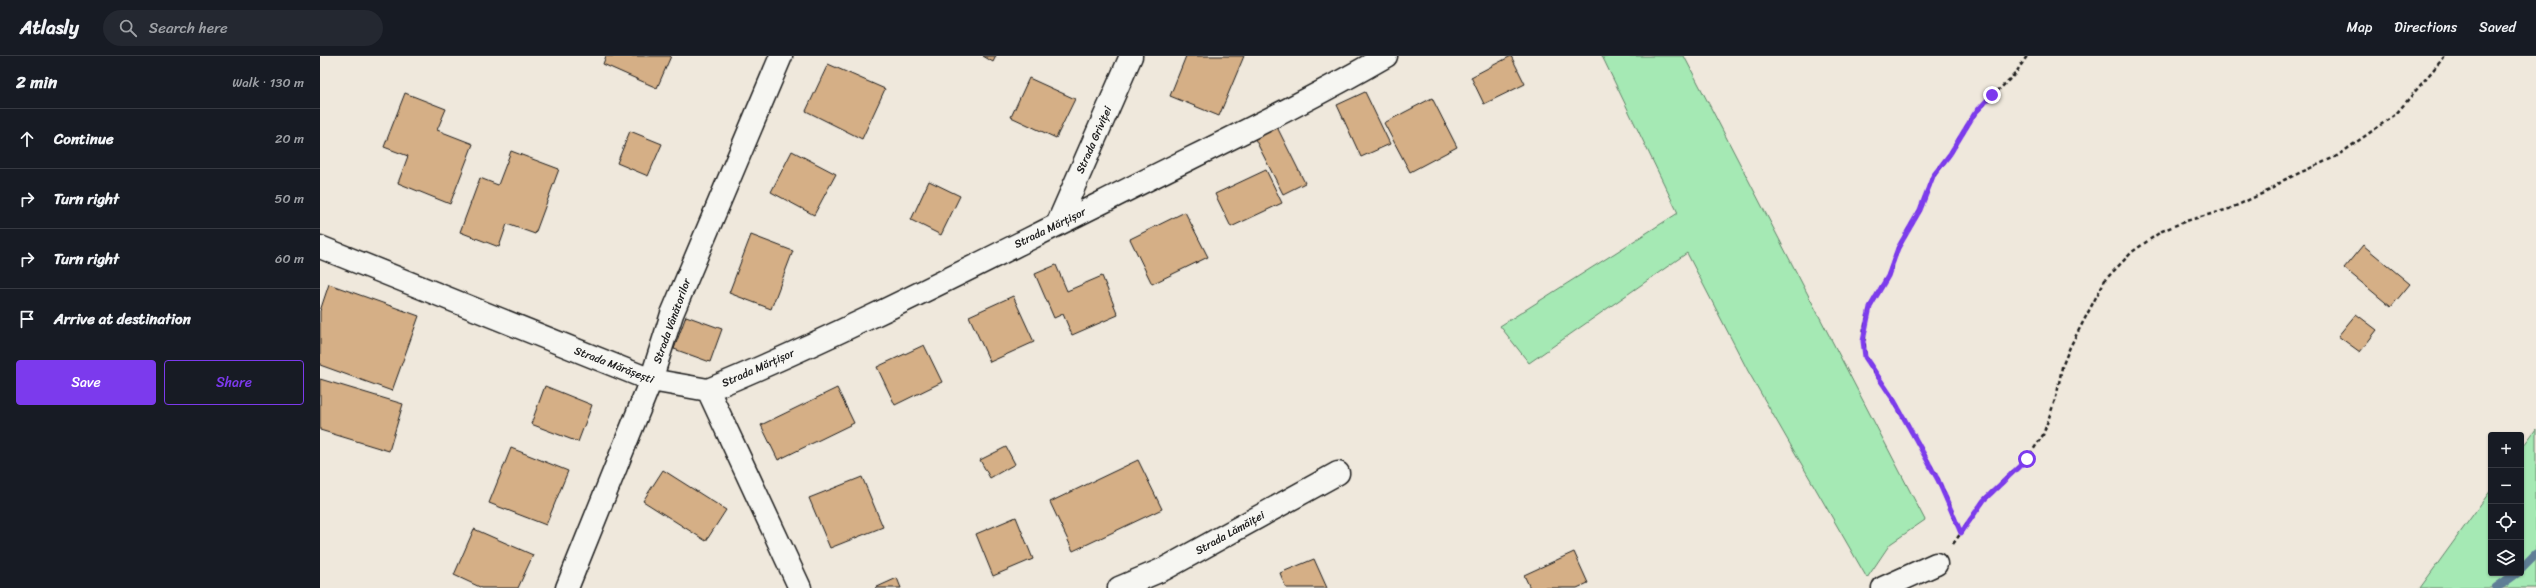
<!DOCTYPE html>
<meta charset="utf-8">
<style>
:root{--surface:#171b24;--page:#242831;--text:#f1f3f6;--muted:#9ea1a6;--line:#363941;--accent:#7c3aed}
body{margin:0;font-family:Sriracha,sans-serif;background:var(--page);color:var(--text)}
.controls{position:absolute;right:12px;bottom:12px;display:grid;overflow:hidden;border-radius:4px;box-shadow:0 1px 3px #0004}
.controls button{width:36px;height:36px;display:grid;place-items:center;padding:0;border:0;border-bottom:1px solid var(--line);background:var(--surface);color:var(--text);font:20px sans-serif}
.stop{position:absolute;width:12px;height:12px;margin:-9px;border:3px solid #7c3aed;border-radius:50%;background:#fff}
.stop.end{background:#7c3aed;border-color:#fff;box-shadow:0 1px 4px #0008}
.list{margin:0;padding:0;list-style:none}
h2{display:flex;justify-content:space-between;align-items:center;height:52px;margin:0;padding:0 16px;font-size:17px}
h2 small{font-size:13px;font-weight:400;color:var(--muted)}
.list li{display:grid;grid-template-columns:26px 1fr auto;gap:12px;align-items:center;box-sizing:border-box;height:60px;padding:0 16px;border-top:1px solid var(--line)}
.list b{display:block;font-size:15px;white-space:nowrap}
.list em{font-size:13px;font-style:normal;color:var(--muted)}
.actions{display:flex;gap:8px;padding:12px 16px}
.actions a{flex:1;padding:9px 0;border:1px solid var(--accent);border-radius:4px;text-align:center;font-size:14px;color:var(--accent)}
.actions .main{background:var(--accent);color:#fff}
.icon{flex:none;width:22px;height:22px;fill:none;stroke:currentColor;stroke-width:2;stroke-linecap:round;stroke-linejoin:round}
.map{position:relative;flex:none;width:2216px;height:532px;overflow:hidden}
header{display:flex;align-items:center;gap:24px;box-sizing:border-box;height:56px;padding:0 20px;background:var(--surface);border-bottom:1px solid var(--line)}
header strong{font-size:19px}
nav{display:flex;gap:22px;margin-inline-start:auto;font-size:14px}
.search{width:280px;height:36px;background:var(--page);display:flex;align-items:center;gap:10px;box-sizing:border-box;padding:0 14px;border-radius:22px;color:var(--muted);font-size:15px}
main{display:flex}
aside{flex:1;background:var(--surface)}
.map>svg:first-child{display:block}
</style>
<header>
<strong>Atlasly</strong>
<div class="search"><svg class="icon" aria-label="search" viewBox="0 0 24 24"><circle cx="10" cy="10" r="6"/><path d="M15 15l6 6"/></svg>Search here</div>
<nav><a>Map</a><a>Directions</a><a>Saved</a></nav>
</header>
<main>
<aside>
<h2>2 min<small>Walk · 130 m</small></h2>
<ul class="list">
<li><svg class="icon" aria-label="ahead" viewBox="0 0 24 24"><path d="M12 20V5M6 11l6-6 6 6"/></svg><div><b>Continue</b></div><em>20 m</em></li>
<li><svg class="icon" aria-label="right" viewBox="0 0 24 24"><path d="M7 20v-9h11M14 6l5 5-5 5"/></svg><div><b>Turn right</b></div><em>50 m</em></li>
<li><svg class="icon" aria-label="right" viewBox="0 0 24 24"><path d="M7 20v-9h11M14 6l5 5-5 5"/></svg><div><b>Turn right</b></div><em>60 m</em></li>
<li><svg class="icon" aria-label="arrive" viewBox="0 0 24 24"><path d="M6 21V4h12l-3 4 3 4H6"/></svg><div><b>Arrive at destination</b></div></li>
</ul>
<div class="actions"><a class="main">Save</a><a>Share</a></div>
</aside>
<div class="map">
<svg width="2216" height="532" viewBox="0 0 2216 532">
<rect width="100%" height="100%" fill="#efe8dc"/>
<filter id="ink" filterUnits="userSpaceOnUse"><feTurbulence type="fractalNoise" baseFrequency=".025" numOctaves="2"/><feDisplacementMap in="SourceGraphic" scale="8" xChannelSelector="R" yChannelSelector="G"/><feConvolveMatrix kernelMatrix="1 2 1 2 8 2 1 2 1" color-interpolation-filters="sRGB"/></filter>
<g filter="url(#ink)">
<path fill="#a5e9b4" stroke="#608268" d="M 1282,0 L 1364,0 L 1605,464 L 1570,488 L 1547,522 L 1428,315 L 1367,197 L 1209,307 L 1180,270 L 1358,157 Z
M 2216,373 L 2216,532 L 2100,532 L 2171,434 L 2171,517 L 2201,517 L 2201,393 Z"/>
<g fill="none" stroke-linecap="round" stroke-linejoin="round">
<path stroke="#5e7e96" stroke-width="9" d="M 2201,513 L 2216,498
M 2176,532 L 2197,517"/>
</g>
<path fill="#d5af86" stroke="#1c1c1c" d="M 286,0 L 351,0 L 337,32 L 283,8 Z
M 663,0 L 676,0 L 673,6 Z
M 866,0 L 924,0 L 899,60 L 850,40 Z
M 1191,0 L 1205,28 L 1164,48 L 1151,21 Z
M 508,8 L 565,33 L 542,83 L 486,55 Z
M 709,22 L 755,43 L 736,82 L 691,61 Z
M 1045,36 L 1070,88 L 1041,101 L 1017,49 Z
M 85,37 L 126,53 L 117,74 L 153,88 L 130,148 L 78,127 L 88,100 L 64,91 Z
M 1112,42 L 1137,91 L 1090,116 L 1064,67 Z
M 957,71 L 985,127 L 963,138 L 935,83 Z
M 310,75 L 342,88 L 328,120 L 297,107 Z
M 191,95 L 239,113 L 215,178 L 187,168 L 179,191 L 140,176 L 160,122 L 178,129 Z
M 472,95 L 516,118 L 494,159 L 451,136 Z
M 946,114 L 962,147 L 911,171 L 895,138 Z
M 609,125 L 640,140 L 621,179 L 591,164 Z
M 865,156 L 888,201 L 832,228 L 810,183 Z
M 431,179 L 473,195 L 451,253 L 409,237 Z
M 2043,189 L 2090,228 L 2071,251 L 2024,212 Z
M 736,209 L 747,235 L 782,220 L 798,259 L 752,279 L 743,258 L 734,262 L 715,218 Z
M 9,228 L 99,260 L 72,335 L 0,309 L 0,255 Z
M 693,240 L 714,286 L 670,306 L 649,260 Z
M 2036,258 L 2057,274 L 2040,296 L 2018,280 Z
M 366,260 L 402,273 L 390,306 L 354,293 Z
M 604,289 L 622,326 L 575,349 L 557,311 Z
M 0,323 L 83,348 L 69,395 L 0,374 Z
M 225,330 L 272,349 L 258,386 L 211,368 Z
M 517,332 L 534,367 L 458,404 L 441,369 Z
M 686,391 L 695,408 L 670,422 L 660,404 Z
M 191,392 L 248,415 L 226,469 L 169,447 Z
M 818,404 L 842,453 L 753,495 L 730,446 Z
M 343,414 L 406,454 L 386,485 L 323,445 Z
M 542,421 L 563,471 L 510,492 L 489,442 Z
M 696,461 L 713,503 L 673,520 L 656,478 Z
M 154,473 L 213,499 L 198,532 L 162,532 L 134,519 Z
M 1254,496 L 1268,527 L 1257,532 L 1210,532 L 1204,519 Z
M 994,503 L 1007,532 L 966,532 L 960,517 Z
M 577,522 L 581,532 L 555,532 Z"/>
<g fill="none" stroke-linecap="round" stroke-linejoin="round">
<defs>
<path id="street" d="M 737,169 L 811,0
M 0,191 L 331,324 L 388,334
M 388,334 C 521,279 650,212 779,148 C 875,99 973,54 1066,0
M 388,334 L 480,532
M 247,532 L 331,324 L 352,258 L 461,0
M 799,532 L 844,513 L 1018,417
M 1563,532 L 1616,508"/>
</defs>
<use href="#street" stroke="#1c1c1c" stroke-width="25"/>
<path stroke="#1c1c1c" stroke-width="2.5" stroke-dasharray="4 3" stroke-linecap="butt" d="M 1641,477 L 1664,444 L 1707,403 L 1723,379 L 1737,338 L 1742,311 L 1750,291 L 1785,224 L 1812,196 L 1842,175 L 1866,165 L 1909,153 L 1950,134 L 1964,124 L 2017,100 L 2076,58 L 2125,0
M 1633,488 L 1641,477 L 1618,423 L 1595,382 L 1575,346 L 1545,301 L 1544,274 L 1550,251 L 1568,220 L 1578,192 L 1600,154 L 1613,120 L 1630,98 L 1655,57 L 1695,18 L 1707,0"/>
<use href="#street" stroke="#f6f6f2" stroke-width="22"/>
</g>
</g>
<g fill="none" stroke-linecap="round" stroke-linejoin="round" filter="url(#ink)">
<path stroke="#7c3aed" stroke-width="5" d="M 1672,39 L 1655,57 L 1630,98 L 1613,120 L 1600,154 L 1578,192 L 1568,220 L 1550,251 L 1543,285 L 1545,301 L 1575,346 L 1595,382 L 1618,424 L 1641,477 L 1664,444 L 1707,403"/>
</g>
<g text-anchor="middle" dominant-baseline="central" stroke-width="3.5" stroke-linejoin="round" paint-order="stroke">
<g font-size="11" fill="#1c1c1c" stroke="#f6f6f2">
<text transform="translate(774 84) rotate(-66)">Strada Griviței</text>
<text transform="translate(730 172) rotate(-26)">Strada Mărțișor</text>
<text transform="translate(352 265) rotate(-70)">Strada Vânătorilor</text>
<text transform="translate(294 309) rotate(21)">Strada Mărășești</text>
<text transform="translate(438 312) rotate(-24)">Strada Mărțișor</text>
<text transform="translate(910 477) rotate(-29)">Strada Lămăiței</text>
</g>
</g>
</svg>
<div class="controls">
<button>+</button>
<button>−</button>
<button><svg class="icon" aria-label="locate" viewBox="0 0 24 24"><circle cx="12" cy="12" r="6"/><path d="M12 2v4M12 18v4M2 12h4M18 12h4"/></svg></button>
<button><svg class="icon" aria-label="layers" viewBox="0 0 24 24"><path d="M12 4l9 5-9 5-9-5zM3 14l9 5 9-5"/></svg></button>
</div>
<div class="stop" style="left:1707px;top:403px"></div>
<div class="stop end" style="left:1672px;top:39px"></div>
</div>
</main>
